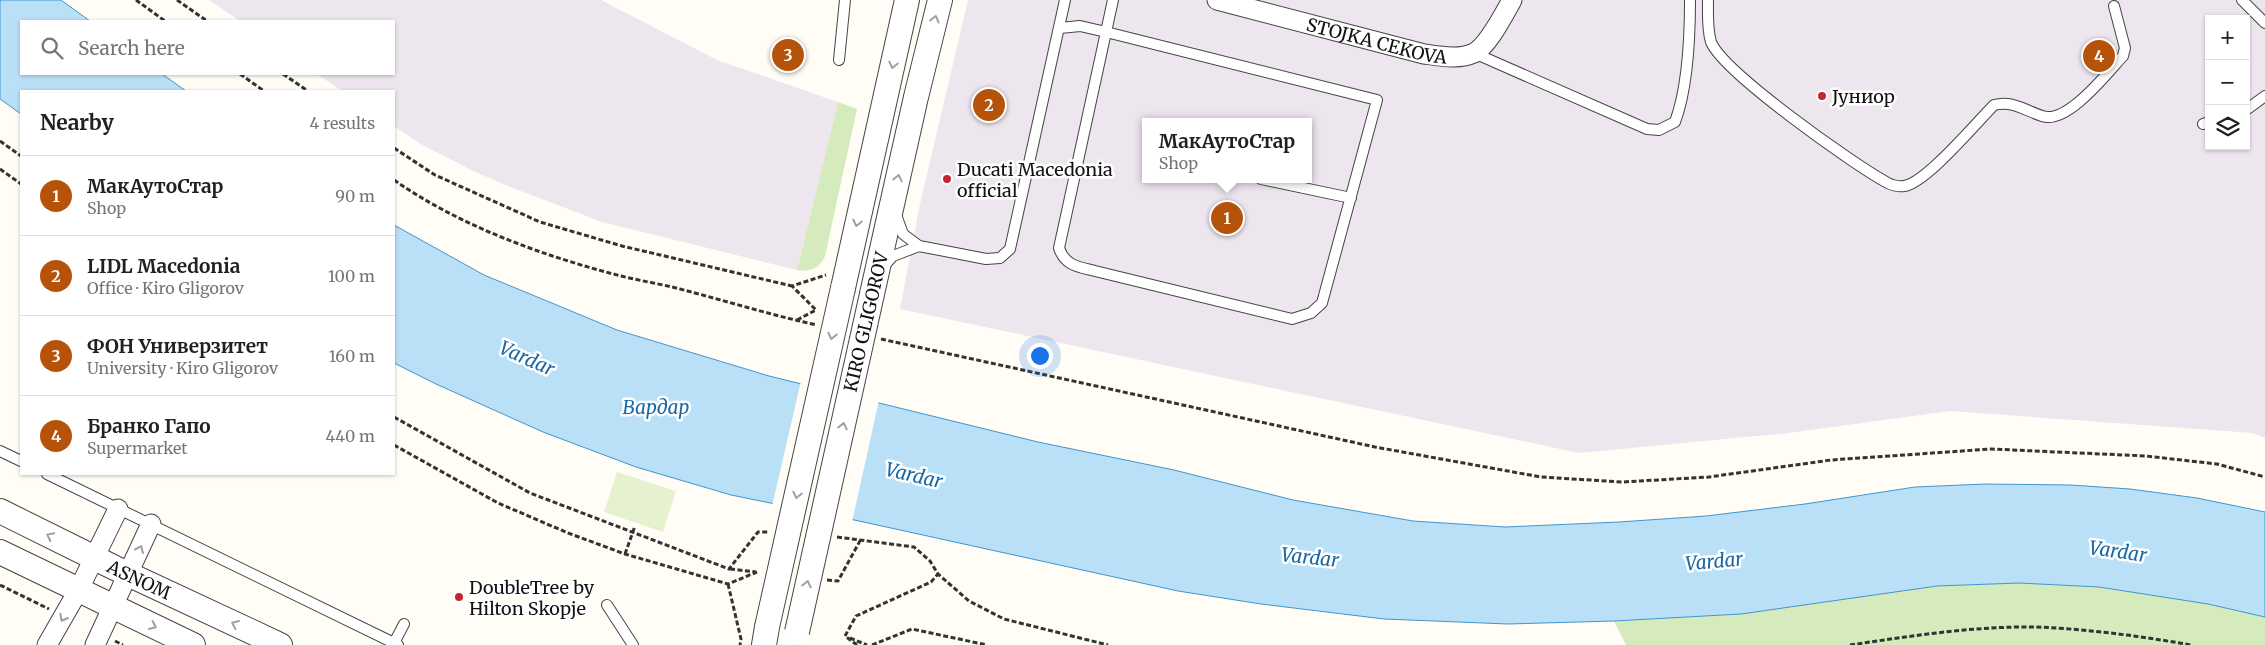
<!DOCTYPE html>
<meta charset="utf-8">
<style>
:root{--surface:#fff;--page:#f6f6f6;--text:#202124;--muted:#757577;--line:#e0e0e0;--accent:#b45309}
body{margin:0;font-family:Merriweather,serif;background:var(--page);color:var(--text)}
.controls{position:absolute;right:15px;top:15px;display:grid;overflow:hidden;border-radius:0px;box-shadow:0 1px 4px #0004}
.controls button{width:45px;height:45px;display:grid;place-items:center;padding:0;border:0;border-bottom:1px solid var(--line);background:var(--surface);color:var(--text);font:25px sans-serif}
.you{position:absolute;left:1039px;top:355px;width:18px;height:18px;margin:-12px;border:4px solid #fff;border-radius:50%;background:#1a73e8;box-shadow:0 0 0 8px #1a73e833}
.badge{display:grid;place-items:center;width:32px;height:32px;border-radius:50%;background:var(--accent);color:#fff;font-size:16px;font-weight:700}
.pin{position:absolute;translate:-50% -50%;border:2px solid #fff;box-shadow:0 1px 5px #0006}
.popup{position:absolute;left:1142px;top:118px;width:170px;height:65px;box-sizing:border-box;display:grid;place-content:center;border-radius:0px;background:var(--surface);filter:drop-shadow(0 1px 4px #0005);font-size:16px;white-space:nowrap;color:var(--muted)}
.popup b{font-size:19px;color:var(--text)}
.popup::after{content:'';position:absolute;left:50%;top:100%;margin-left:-10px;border:10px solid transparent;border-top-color:var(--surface)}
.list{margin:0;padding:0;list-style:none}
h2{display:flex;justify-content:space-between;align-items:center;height:65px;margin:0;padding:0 20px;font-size:21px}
h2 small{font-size:16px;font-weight:400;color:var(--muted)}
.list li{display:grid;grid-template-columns:32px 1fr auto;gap:15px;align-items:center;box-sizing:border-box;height:80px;padding:0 20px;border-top:1px solid var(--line)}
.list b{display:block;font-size:19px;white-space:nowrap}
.list p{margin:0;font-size:16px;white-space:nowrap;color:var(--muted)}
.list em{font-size:16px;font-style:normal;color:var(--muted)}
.icon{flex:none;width:28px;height:28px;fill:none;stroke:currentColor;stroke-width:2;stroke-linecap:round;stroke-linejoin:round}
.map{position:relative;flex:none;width:2265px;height:645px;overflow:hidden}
.search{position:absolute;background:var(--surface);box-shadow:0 1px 4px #0004;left:20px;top:20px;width:375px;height:55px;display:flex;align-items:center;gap:12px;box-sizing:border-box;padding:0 18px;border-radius:0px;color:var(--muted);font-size:19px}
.panel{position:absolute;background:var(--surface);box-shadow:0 1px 4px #0004;left:20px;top:90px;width:375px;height:385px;border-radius:0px}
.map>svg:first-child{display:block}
</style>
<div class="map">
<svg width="2265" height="645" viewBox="0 0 2265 645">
<rect width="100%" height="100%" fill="#fffdf5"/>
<path fill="#eee6ef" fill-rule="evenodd" d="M 209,0 L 601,0 L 717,60 L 838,102 L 797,270 L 602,222 L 513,188 L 473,171 L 419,143 L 394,126 L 394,91 L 342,91 L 317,74 L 394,74 L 394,21 L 240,21 Z
M 968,0 L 2265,0 L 2265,438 L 2253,433 L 1950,411 L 1788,433 L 1579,453 L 900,309 L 920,204 ZM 2209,19 L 2246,19 L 2246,146 L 2209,146 ZM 1146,122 L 1308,122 L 1308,179 L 1146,179 Z"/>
<path fill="#d5ebbd" d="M 838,102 L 857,109 L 825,256 C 820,269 809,272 797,270 Z
M 2019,583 L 2099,587 L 2208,604 L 2265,617 L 2265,645 L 1626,645 L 1614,621 L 1741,614 L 1937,586 Z"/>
<path fill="#e6f2cf" d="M 617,472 L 676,491 L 663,532 L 604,512 Z"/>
<path fill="#b9e0f7" stroke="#3f96cf" d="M 0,0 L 61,0 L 90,21 L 21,21 L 21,74 L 162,74 L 186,91 L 21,91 L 21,114 L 0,99 Z
M 394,225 L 484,275 L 617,330 L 769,376 L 1038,442 L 1174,470 L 1293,500 L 1413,521 L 1505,527 L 1619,522 L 1706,516 L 1805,504 L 1915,487 L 1985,484 L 2071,485 L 2130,489 L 2197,498 L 2265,512 L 2265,617 L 2208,604 L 2099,587 L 2019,583 L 1937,586 L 1741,614 L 1614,621 L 1508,624 L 1384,619 L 1261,604 L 1178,591 L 859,521 L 731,495 L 636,467 L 543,432 L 436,384 L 394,363 Z"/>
<path fill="#fffdf5" d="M 801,381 L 879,400 L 852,522 L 772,506 Z"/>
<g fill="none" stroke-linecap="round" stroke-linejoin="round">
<defs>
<path id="service" d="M 1708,0 C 1708,13 1707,29 1711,42 C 1723,72 1853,164 1886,182 C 1890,185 1899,187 1904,186 C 1925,184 1977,122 1994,105 C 2012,100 2024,110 2042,116 C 2067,125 2107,73 2123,56 L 2125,48 L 2114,6
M 2242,0 L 2265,23
M 1060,28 L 1080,26 L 1106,32 L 1377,100 L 1322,303 L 1311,313 L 1292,319 L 1095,271 C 1079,267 1065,266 1059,248 L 1106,32 L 1113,0
M 1474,53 L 1647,129 L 1659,130 L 1675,122 C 1688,87 1690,38 1690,0
M 839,60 L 845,0
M 2246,110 L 2265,96
M 2203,124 L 2209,122
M 1261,179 L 1351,198
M 895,212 L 903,234 L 919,246 L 986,259 L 1000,258 L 1010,249 L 1065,0
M 884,266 L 893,256 L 919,246
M 0,451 L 21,461
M 47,474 L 398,645
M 607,605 L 633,645
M 394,643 L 404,624"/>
<g id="minor">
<path id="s1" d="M 1217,0 L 1424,54 C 1439,56 1459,60 1474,53 C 1488,46 1504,14 1512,0"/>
<path d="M 47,645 L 78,591 L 118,509"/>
<path d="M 95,645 L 151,524"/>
</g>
<g id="tertiary">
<path d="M 843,288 L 907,0"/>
<path d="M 872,294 L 916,97 L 940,0"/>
<path id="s2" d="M 0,511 L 115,568 L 280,645"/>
<path d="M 0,552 L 193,645"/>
<path d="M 764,645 L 767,627"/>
</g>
</defs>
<use href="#service" stroke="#444" stroke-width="12"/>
<use href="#minor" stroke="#444" stroke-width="21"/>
<use href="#tertiary" stroke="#444" stroke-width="26"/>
<path stroke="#333" stroke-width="3" stroke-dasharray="5 2.5" stroke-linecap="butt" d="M 136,0 L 165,21
M 177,0 L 207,21
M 240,74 L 264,91
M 283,74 L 308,91
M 0,141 L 21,156
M 394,148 L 435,175 L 540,222 L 622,246 L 792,286
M 0,169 L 21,184
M 394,180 C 460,226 543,256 621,276 C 641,281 661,284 680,289 C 726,301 771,315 817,325
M 797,320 L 816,310 L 792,286 L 826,275
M 881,339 L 1375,447 L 1541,477 L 1622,482 L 1709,477 L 1831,460 L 1991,449 L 2146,456 L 2217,464 L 2265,477
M 394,417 L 530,493 L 729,569 L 758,532 L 769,532
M 394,445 L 498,503 L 568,533 L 625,554 L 728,584 L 757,572
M 837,537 L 914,547 L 930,561 L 938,574 L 969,601 L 1004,619 L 1108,645
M 625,554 L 635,526
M 730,569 L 756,572
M 827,580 L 838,581 L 861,539
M 728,584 L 741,639 L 740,645
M 0,585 L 49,609
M 850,638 L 867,645
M 115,641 L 123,645
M 857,645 L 845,636 L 856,616 L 931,582 L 938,574
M 872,645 L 912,629 L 987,645
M 1850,645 C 1911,636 1974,626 2036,627 C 2087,629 2140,636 2191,645"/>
<use href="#service" stroke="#fff" stroke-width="10"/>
<use href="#minor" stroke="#fff" stroke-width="19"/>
<use href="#tertiary" stroke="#fff" stroke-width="24"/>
<defs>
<path id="tertiary-bridge" d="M 767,627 L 843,288
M 797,632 L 872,294"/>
</defs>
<use href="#tertiary-bridge" stroke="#444" stroke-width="26" stroke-linecap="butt"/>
<use href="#tertiary-bridge" stroke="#fff" stroke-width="24"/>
</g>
<defs><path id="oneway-chevron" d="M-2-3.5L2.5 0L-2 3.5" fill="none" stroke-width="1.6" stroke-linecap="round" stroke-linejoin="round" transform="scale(1.25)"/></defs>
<g stroke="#a0a0a0">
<use href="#oneway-chevron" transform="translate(935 19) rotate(-76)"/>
<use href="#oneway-chevron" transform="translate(893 65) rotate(103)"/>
<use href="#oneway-chevron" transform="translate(898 178) rotate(-77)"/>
<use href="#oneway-chevron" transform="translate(857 223) rotate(103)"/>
<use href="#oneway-chevron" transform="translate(832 336) rotate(103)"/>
<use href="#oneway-chevron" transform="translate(843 426) rotate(-77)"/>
<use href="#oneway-chevron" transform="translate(797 495) rotate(103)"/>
<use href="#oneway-chevron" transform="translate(50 536) rotate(-154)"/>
<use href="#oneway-chevron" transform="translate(140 549) rotate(-66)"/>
<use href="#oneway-chevron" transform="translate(807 584) rotate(-77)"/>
<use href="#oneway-chevron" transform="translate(63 618) rotate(120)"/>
<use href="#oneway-chevron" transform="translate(235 624) rotate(-155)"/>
<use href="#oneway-chevron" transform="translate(153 626) rotate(25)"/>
</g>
<g fill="#c4262e" stroke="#fff" stroke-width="2">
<circle cx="1822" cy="96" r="5"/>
<circle cx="947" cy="179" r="5"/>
<circle cx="459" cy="597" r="5"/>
</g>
<g text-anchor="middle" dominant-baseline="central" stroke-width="5" stroke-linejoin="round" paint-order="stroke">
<g font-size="18" fill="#111" stroke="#fff">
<text stroke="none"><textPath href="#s1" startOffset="165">STOJKA CEKOVA</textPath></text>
<text transform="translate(866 322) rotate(-77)">KIRO GLIGOROV</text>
<text stroke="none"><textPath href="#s2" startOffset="155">ASNOM</textPath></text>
</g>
<g font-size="18" fill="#111" stroke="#fff" text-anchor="start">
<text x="1832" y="96">Јуниор</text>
<text x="957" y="169">Ducati Macedonia<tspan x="957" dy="21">official</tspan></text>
<text x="469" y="587">DoubleTree by<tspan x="469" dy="21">Hilton Skopje</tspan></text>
</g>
<g font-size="19" font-style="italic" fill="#1768a6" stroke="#fff">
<text transform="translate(527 358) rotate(24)">Vardar</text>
<text x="656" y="407">Вардар</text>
<text transform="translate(914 475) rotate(13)">Vardar</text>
<text transform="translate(2118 551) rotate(8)">Vardar</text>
<text transform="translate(1310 557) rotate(6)">Vardar</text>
<text transform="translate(1714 561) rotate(-5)">Vardar</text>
</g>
</g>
</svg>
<div class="controls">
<button>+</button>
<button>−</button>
<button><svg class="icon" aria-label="layers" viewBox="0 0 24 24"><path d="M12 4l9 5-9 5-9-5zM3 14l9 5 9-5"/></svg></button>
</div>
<div class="you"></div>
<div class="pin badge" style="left:1227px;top:218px">1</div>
<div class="popup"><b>МакАутоСтар</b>Shop</div>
<div class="pin badge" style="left:989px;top:105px">2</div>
<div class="pin badge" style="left:788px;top:55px">3</div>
<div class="pin badge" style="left:2099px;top:56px">4</div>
<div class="search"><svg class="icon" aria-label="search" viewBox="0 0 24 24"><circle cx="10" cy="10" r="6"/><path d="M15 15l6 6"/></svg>Search here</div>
<section class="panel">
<h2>Nearby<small>4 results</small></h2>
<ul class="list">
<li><span class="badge">1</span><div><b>МакАутоСтар</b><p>Shop</p></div><em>90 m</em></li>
<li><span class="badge">2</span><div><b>LIDL Macedonia</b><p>Office · Kiro Gligorov</p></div><em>100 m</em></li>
<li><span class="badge">3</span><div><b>ФОН Универзитет</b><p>University · Kiro Gligorov</p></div><em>160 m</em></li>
<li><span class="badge">4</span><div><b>Бранко Гапо</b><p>Supermarket</p></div><em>440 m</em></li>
</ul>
</section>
</div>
